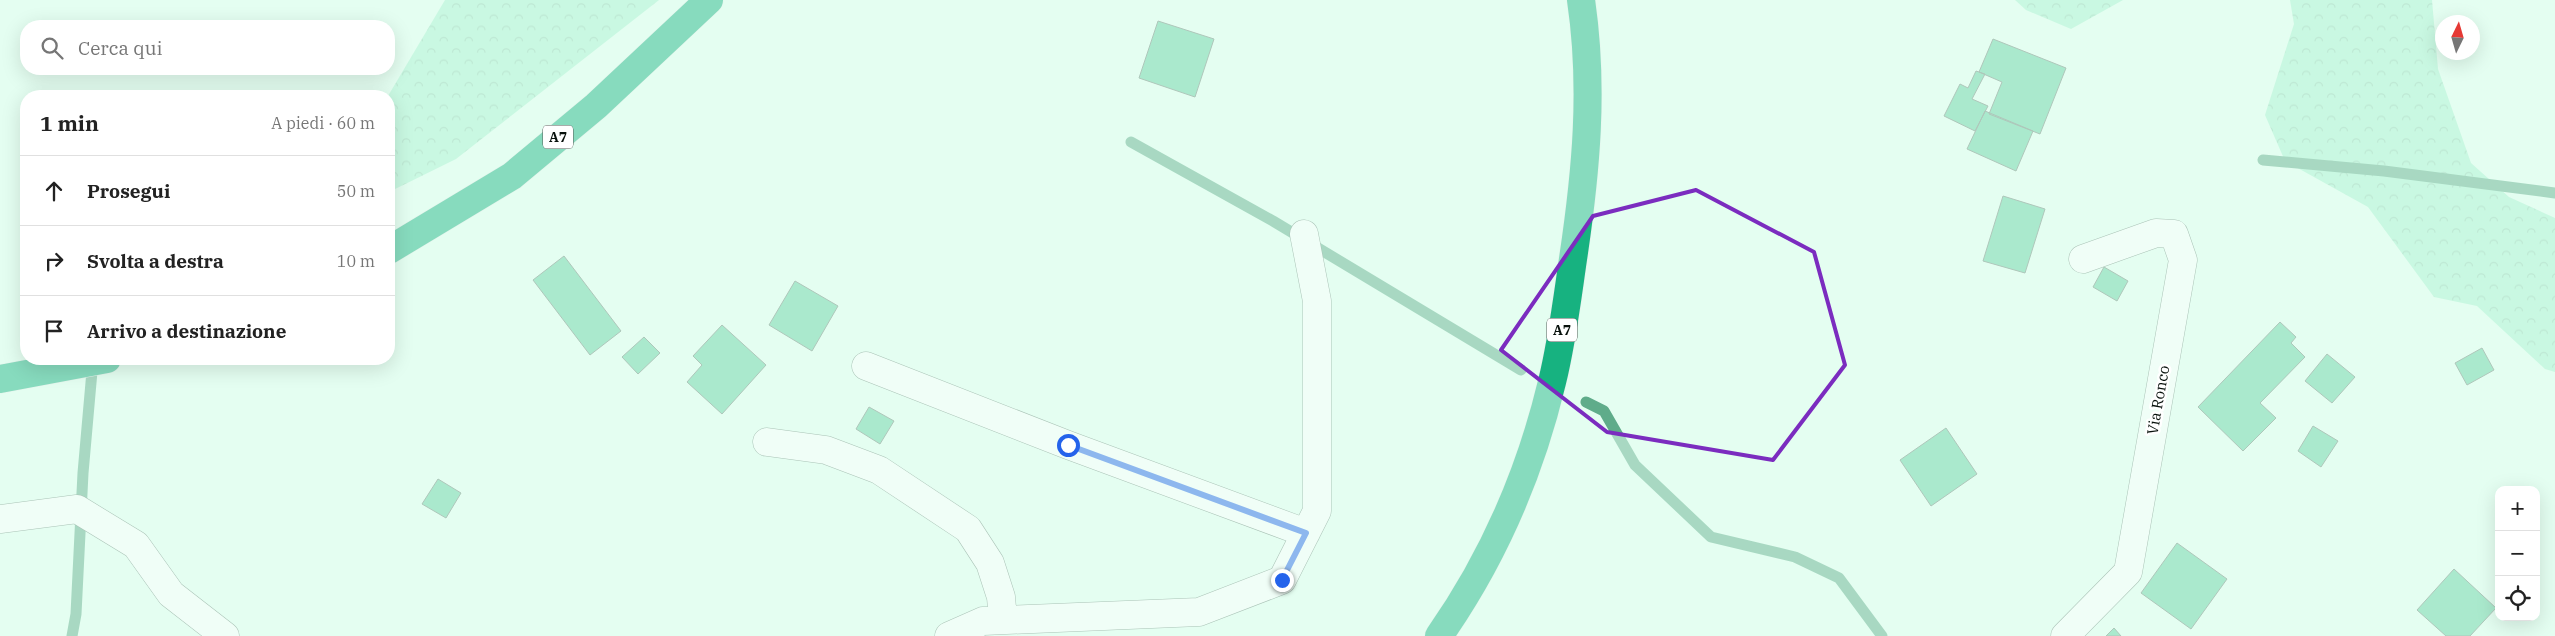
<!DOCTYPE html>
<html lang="it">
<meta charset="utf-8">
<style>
:root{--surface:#fff;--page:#f2f2f2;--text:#222;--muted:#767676;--line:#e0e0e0}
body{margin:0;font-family:"IBM Plex Serif",serif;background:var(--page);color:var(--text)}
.controls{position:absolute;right:15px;bottom:15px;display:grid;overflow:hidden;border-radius:10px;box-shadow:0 5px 20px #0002}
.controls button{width:45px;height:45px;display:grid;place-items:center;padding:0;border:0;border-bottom:1px solid var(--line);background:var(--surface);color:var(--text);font:25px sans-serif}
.compass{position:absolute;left:2435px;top:15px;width:45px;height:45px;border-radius:50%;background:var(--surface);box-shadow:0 5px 20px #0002;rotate:5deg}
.stop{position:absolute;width:15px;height:15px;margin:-11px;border:4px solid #2563eb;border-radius:50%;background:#fff}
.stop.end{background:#2563eb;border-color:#fff;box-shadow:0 1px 5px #0008}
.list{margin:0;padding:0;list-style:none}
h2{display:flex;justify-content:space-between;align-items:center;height:65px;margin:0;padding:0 20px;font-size:21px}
h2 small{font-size:16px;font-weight:400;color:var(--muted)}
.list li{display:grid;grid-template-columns:32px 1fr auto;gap:15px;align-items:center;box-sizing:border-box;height:70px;padding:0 20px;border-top:1px solid var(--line)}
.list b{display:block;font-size:19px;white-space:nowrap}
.list em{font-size:16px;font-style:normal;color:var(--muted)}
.icon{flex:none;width:28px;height:28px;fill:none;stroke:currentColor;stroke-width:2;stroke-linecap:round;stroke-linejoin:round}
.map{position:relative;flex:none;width:2555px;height:636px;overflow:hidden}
.search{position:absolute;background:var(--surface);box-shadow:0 5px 20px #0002;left:20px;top:20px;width:375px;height:55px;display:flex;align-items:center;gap:12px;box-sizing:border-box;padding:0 18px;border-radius:20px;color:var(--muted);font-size:19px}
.panel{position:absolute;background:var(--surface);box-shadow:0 5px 20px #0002;left:20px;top:90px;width:375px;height:275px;border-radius:20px}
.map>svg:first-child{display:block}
</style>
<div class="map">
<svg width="2555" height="636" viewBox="0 0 2555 636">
<defs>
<pattern id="forest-crowns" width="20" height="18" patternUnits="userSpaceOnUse" patternTransform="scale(1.25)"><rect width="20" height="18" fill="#a9f2d0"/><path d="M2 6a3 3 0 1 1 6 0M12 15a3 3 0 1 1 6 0" fill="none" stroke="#90ceb1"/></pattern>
</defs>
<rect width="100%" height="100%" fill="#e4fef1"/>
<path fill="url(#forest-crowns)" d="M 445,0 L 659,0 L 456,159 L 389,192 L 388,96 Z
M 2015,0 L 2123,0 L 2071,29 L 2026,10 Z
M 2290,0 L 2432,0 L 2438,69 L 2471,163 L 2509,197 L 2555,218 L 2555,372 L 2545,369 L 2477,306 L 2434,297 L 2368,207 L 2285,161 L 2265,115 L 2294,24 Z"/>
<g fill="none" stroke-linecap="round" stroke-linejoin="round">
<path stroke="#5fac8a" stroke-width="11" d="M 1131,142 L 1273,221 L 1521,370
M 2263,160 L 2384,171 L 2555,193
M 1586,402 L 1604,411 L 1635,465 L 1711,537 L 1795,557 L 1839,578 L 1882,636
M 72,636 L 76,614 L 83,473 L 93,360"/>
</g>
<path fill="#65d0a3" stroke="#6e8579" d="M 1158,21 L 1214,39 L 1195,97 L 1139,78 Z
M 1993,39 L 2066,68 L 2040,134 L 1989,114 L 2002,82 L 1979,72 Z
M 1976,71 L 1985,74 L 1972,99 L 1988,106 L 1975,131 L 1944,116 L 1960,84 L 1968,88 Z
M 1985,111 L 2033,131 L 2016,171 L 1967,149 Z
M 2003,196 L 2045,209 L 2025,273 L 1983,261 Z
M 564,256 L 621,331 L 590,355 L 533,280 Z
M 2104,267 L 2128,281 L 2117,301 L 2093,287 Z
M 795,281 L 838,306 L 812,351 L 769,325 Z
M 2280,322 L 2296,337 L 2291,343 L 2305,357 L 2260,403 L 2276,418 L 2243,451 L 2198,407 Z
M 722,325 L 766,365 L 722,414 L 687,382 L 702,365 L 693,356 Z
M 644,337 L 660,353 L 638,374 L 622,357 Z
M 2482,348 L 2494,370 L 2467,385 L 2455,363 Z
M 2327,354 L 2355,377 L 2332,403 L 2305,381 Z
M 869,407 L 894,421 L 880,444 L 856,429 Z
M 2313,426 L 2338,441 L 2321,467 L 2298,451 Z
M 1946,428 L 1977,474 L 1931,506 L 1900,460 Z
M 438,479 L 461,493 L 446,518 L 422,504 Z
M 2177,543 L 2227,579 L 2191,629 L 2141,593 Z
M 2454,569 L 2496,608 L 2470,636 L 2446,636 L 2417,610 Z
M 2114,628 L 2121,636 L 2106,636 Z"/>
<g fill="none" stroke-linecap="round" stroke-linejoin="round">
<defs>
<path id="minor" d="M 866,366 L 1068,445 L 1306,533
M 767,442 L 826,450 L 879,470 L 968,529 L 990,563 L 1001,597 L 1003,620
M 0,519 L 77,509 L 136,545 L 171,594 L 225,636
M 949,636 L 983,621 L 1199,612 L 1282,580 L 1317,511 L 1317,301 L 1304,234
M 2065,636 L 2128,572 L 2183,260 L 2174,234 L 2156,233 L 2083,259"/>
<path id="highway" d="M 389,250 L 512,176 L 596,106 L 709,0
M 0,379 L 107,359
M 1439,636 C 1493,559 1530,474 1552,382 C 1562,342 1567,300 1573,259 C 1586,172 1594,88 1581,0"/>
</defs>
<use href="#minor" stroke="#667e72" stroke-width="29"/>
<use href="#highway" stroke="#e6e7e7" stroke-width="29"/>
<use href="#minor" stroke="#fff" stroke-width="28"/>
<use href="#highway" stroke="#17b280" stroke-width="28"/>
</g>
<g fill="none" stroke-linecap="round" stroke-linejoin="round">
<path stroke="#2563eb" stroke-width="6" d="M 1068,445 L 1306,533 L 1282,580"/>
</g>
<path d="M0 0H2555V636H0ZM 1696,190 L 1814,252 L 1845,365 L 1773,460 L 1607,432 L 1501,350 L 1593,216 Z" fill="#e4fef1" fill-opacity=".55" fill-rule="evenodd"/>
<path fill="none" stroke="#7b2cbf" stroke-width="4" stroke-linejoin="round" d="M 1696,190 L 1814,252 L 1845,365 L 1773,460 L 1607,432 L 1501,350 L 1593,216 Z"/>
<g text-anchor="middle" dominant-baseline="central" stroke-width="5" stroke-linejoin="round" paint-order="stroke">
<g fill="#fff" stroke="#525855" stroke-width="1">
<rect x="543" y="125.5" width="30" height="23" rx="4"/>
<rect x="1547" y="318.5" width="30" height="23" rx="4"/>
</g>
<g font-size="14" font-weight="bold" fill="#08110c">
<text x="558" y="137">A7</text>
<text x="1562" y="330">A7</text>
</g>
<g font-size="15" fill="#08110c" stroke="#fff">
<text transform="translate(2158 400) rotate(-80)">Via Ronco</text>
</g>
</g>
</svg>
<div class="controls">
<button>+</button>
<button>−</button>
<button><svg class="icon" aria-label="locate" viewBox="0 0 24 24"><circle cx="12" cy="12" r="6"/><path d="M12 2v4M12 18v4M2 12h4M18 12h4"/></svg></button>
</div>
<svg class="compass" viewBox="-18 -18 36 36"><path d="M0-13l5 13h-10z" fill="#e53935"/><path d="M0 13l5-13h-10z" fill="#767676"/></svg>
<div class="stop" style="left:1068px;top:445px"></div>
<div class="stop end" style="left:1282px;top:580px"></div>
<div class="search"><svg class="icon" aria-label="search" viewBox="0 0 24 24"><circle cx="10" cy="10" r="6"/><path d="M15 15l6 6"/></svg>Cerca qui</div>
<section class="panel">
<h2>1 min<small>A piedi · 60 m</small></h2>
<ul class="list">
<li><svg class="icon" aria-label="ahead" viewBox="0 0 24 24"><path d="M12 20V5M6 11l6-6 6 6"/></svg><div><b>Prosegui</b></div><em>50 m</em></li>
<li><svg class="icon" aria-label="right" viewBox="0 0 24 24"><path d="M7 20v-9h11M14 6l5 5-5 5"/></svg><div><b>Svolta a destra</b></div><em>10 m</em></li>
<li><svg class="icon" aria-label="arrive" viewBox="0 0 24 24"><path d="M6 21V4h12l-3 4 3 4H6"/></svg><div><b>Arrivo a destinazione</b></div></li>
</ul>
</section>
</div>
